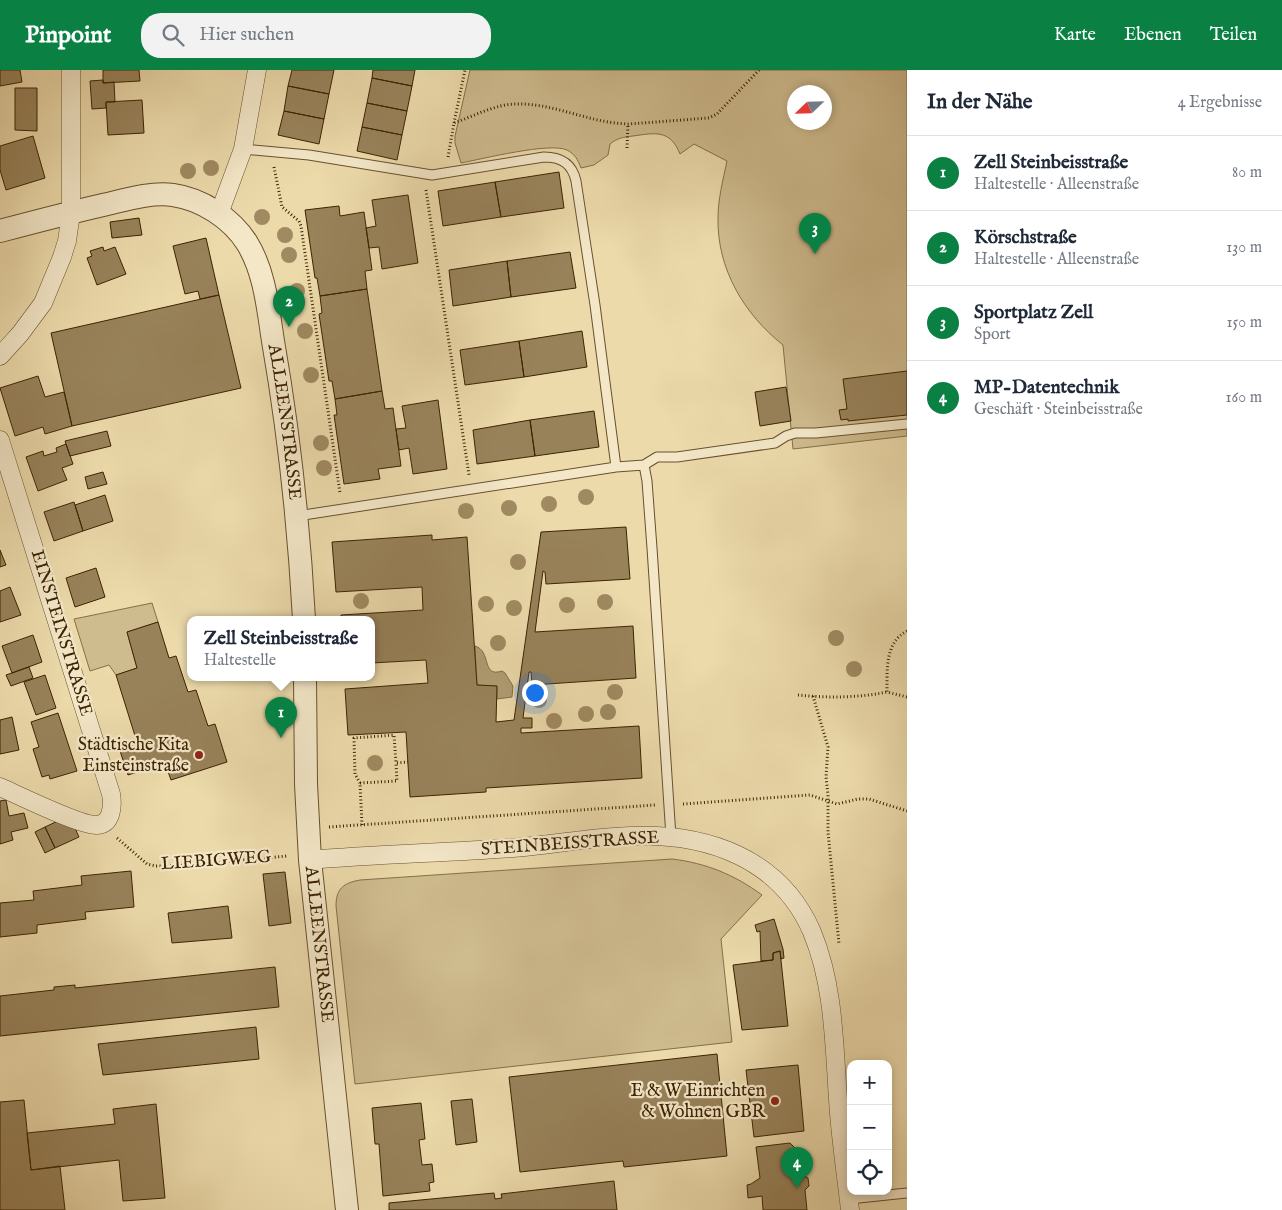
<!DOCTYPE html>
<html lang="de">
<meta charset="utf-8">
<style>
:root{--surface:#fff;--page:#f2f2f3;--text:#1f2937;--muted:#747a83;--line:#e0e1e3;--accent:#0b8043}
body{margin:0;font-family:"IM FELL English",serif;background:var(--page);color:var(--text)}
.controls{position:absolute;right:15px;bottom:15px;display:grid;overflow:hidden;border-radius:10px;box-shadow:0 2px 8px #0003}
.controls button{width:45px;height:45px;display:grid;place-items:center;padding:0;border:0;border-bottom:1px solid var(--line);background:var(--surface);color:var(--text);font:25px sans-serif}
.compass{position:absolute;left:787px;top:15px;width:45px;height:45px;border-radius:50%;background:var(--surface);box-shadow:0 2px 8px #0003;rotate:247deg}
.you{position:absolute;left:534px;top:622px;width:18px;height:18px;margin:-12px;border:4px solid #fff;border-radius:50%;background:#1a73e8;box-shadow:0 0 0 8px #1a73e833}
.badge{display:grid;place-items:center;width:32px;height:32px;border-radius:50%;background:var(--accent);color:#fff;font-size:16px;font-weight:700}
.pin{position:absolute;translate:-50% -41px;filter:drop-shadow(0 1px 2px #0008)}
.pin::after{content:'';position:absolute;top:26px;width:18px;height:15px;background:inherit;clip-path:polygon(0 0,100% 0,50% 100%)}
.popup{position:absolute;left:187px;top:546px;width:188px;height:65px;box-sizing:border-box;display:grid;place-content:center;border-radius:10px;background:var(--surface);filter:drop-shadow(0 1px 4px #0005);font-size:16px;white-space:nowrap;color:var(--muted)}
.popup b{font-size:19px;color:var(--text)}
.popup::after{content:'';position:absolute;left:50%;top:100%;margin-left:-10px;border:10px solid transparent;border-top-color:var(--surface)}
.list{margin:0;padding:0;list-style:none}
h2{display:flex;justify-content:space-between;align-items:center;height:65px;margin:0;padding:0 20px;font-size:21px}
h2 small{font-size:16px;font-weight:400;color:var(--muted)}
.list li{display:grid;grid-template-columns:32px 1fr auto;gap:15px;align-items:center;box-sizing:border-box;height:75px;padding:0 20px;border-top:1px solid var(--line)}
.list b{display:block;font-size:19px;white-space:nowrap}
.list p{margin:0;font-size:16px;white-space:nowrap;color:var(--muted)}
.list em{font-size:16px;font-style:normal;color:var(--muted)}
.icon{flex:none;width:28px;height:28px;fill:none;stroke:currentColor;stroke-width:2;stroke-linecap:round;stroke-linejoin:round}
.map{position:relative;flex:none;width:907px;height:1140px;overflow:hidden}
header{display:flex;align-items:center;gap:30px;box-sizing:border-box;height:70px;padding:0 25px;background:var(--accent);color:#fff}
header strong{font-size:24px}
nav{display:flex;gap:28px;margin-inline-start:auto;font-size:18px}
.search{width:350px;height:45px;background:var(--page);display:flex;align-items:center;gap:12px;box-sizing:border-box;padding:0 18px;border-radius:20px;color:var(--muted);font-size:19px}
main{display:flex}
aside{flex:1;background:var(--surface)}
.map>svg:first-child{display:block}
</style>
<header>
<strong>Pinpoint</strong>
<div class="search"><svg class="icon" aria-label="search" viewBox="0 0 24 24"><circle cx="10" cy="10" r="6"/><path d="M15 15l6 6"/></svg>Hier suchen</div>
<nav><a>Karte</a><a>Ebenen</a><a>Teilen</a></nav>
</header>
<main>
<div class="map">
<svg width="907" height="1140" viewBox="0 0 907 1140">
<rect width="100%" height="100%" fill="#ecdaab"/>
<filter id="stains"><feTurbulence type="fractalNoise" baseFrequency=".004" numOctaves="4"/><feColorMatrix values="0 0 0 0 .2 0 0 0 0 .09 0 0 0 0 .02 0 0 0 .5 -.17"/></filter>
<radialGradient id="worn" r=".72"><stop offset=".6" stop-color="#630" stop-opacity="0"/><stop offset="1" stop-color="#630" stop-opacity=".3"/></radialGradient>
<path fill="#cebb8e" stroke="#866f48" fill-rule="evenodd" d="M 470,0 L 907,0 L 907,366 L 793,379 L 783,275 C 744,244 717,199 718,148 C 718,129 723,110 727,91 L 694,74 L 680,84 C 670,59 655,63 633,66 C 624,67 617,68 610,74 L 608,85 L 594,95 L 581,98 C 578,90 575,84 567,80 C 550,72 482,89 461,93 L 455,73 L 455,66 ZM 794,22 L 824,22 L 824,52 L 794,52 Z
M 152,533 L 158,552 L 127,562 L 137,598 L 116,605 L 109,595 L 90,601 L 74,549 Z
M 672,789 C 706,793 735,805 762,825 L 721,869 L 732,972 L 355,1014 L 336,836 C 336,818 344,813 360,810 Z"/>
<path fill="#b09c72" stroke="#826c45" d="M 475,576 C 492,581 481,608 502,601 L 505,603 L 513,616 L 512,627 L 497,629 L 497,616 L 477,615 Z"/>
<path fill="#98825a" stroke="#3d2302" d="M 0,0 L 20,0 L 22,12 L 0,16 Z
M 103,0 L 139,0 L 140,11 L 103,13 Z
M 292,0 L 334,0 L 329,24 L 288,16 Z
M 373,0 L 415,0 L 412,16 L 372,8 Z
M 372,8 L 412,16 L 407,41 L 367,33 Z
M 103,10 L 103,13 L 114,12 L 115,32 L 106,32 L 106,38 L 92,39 L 90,11 Z
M 288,16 L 329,24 L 324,49 L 284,41 Z
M 15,18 L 37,18 L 37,61 L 15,60 Z
M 142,30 L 144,63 L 108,65 L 106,32 Z
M 367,33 L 407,41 L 402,65 L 362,57 Z
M 284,41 L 324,49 L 319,74 L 278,65 Z
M 362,57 L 402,65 L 397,90 L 357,81 Z
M 33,66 L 45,108 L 6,120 L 0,100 L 0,76 Z
M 559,102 L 564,138 L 501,147 L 495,112 Z
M 495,112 L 501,147 L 443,156 L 438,121 Z
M 408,125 L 418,193 L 382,199 L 379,177 L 369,178 L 366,158 L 376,156 L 372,130 Z
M 339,136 L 340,146 L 364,142 L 372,200 L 365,201 L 367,219 L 320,226 L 317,208 L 315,208 L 305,140 Z
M 139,148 L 142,165 L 112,168 L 110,152 Z
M 206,168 L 219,225 L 200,229 L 198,221 L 185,224 L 173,176 Z
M 103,177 L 104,181 L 115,177 L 126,204 L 97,215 L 87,188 L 92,186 L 90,181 Z
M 570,182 L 576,218 L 511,227 L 507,191 Z
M 507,191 L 511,227 L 453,236 L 449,200 Z
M 367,219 L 382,321 L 335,329 L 332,311 L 329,311 L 319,244 L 322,243 L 320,226 Z
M 219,225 L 241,318 L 72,356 L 51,263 Z
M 582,261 L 587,297 L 524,307 L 519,271 Z
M 519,271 L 524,307 L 465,315 L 460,280 Z
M 907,301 L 907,345 L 848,351 L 848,349 L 841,350 L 839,340 L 847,339 L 843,309 Z
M 38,306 L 45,327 L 64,322 L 72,356 L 45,364 L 43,357 L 15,366 L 0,318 Z
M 786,317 L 791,351 L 760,356 L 755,322 Z
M 382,321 L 385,339 L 393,338 L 401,396 L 378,399 L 380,409 L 344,414 L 334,345 L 337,345 L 335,329 Z
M 438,330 L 447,399 L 413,404 L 409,378 L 399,380 L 396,359 L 406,358 L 402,336 Z
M 594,341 L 599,377 L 535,386 L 530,350 Z
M 530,350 L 535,386 L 477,394 L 473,360 Z
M 107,361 L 111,376 L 70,386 L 65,371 Z
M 66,374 L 73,394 L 62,398 L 67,410 L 38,421 L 26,387 L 43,381 L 44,386 L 57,382 L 56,378 Z
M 103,402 L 107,414 L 88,419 L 85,407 Z
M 105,425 L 113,451 L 83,461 L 75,435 Z
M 74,432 L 83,461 L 54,471 L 44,442 Z
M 626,457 L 630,509 L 546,514 L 545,502 L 543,501 L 535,562 L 633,556 L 636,608 L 532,615 L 531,602 L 529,602 L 523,648 L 532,648 L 532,658 L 521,658 L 521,663 L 639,656 L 642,708 L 486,718 L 486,722 L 410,727 L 406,662 L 348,665 L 345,619 L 428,613 L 426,590 L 371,593 L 371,549 L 341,549 L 341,545 L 423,540 L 422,517 L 336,522 L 332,472 L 432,465 L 432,470 L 467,467 L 477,615 L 497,616 L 496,652 L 514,650 L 541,462 Z
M 0,480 L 6,495 L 0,497 Z
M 96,498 L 105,527 L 75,537 L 66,508 Z
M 10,517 L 21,545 L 0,552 L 0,521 Z
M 158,552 L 169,588 L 176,586 L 188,622 L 196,620 L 208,656 L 215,654 L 227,692 L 171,710 L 165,693 L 128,705 L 118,675 L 136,669 L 116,605 L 137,598 L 127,562 Z
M 33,565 L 42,592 L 12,603 L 2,576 Z
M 29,597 L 33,608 L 11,616 L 6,605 Z
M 45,605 L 56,638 L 36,645 L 24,612 Z
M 58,643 L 77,701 L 50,709 L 49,705 L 42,707 L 33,679 L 39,677 L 31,652 Z
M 12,647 L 19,680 L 0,684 L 0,650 Z
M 6,730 L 9,746 L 24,743 L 28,758 L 11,762 L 13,770 L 0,774 L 0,731 Z
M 60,750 L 74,756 L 79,767 L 55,778 L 45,757 Z
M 45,757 L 55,778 L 45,783 L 35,762 Z
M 131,801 L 134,837 L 85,842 L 86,849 L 37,855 L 37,863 L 0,867 L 0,833 L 34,830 L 33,821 L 82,815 L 81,806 Z
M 285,802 L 291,853 L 269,856 L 263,804 Z
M 228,836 L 232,868 L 172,873 L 168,843 Z
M 774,849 L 783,879 L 784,888 L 781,889 L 780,881 L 773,883 L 773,890 L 761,891 L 760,861 L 757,862 L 755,855 Z
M 780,881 L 788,956 L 742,960 L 733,895 L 773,890 L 773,883 Z
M 275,897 L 279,937 L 0,966 L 0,926 L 54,920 L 54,917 L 75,915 L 75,918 Z
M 256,957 L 259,989 L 103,1005 L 98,974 Z
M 717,984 L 727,1086 L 624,1097 L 623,1091 L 520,1102 L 509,1007 Z
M 798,995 L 804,1061 L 754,1067 L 746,1000 Z
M 472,1029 L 477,1072 L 456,1075 L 451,1031 Z
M 24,1030 L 31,1100 L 60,1096 L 65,1140 L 0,1140 L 0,1032 Z
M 421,1033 L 425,1069 L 419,1070 L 422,1095 L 432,1094 L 434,1112 L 429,1113 L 430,1121 L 383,1126 L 379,1074 L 375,1074 L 372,1038 Z
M 156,1034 L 165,1128 L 123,1131 L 119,1090 L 31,1100 L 27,1063 L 115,1054 L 113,1039 Z
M 790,1073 L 796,1079 L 800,1079 L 803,1105 L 808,1108 L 809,1116 L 805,1120 L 807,1140 L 763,1140 L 762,1126 L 748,1128 L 747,1115 L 751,1114 L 760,1108 L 756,1077 Z
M 614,1111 L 617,1140 L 389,1140 L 389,1133 L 494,1123 L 495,1129 L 502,1128 L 501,1124 Z"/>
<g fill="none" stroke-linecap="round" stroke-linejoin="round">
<defs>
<path id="service" d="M 243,79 L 309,85 L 432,105 L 544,87 C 561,87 572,93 576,111 L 595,235 L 616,397
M 644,395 L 647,411 L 652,478 L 671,767
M 297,446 L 616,397 L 644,395 L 657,387 L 677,387 L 775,373 L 786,366 L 795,363 L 816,363 L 907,354
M 849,1129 L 907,1123"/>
<path id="minor" d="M 219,144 L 243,79 L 257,0
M 0,286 L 20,264 L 43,233 L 62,187 L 67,171 L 71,143 L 71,0
M 0,370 L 111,724 C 113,736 112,754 97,755 C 81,756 18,725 0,717
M 310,790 C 377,784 444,783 512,778 C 552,775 591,767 631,766 C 707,763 780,788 812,862 C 834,915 834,973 838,1029 C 840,1066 846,1103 850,1140"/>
<g id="tertiary">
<path id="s1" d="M 0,161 C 34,152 68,143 103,135 C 125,130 150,122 173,125 C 202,129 232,149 247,173 C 265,202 268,239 273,271 C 289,363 299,456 304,549"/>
<path id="s2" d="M 305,607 L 306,714 L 310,790 L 347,1140"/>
</g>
</defs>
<use href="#service" stroke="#69512c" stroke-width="11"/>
<use href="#minor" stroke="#69512c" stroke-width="19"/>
<use href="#tertiary" stroke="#69512c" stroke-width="24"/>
<path stroke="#3d2302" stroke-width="3" stroke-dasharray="1 2.5" stroke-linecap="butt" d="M 454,53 L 465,0
M 627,78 L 628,54
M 448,87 L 454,53 C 474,46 496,34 516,34 C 550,33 582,49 615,53 L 628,54 L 709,48 L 717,44 L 759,0
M 274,97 L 282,137 L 299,151 L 301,156 L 340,423
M 426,120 L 469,405
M 907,561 C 885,572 887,600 887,622 L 907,627
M 798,625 C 827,628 858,628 887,622
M 813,626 L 828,677 L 826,707 L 828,725 L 828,762 L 839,874
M 360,713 L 397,711 L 396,693
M 683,734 L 810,725 L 837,734 L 858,729 L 869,729 L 907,741
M 362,755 L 360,713 L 355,704 L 354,668 L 394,665 L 396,693 L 408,692
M 329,757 L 655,735
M 117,768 L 147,794 L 156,796 L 193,795 L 287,786"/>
<use href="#service" stroke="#f3e7c8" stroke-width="9"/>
<use href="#minor" stroke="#f3e7c8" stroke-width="18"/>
<use href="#tertiary" stroke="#f3e7c8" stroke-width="22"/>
</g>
<g fill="#a08a61">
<circle cx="211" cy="98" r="8"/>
<circle cx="188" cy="101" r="8"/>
<circle cx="262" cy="147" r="8"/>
<circle cx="285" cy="165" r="8"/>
<circle cx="289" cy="185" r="8"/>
<circle cx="297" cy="221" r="8"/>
<circle cx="305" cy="261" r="8"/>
<circle cx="311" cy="305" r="8"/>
<circle cx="321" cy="373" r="8"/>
<circle cx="324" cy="398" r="8"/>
<circle cx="586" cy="427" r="8"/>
<circle cx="549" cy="434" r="8"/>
<circle cx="509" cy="438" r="8"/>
<circle cx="466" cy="441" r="8"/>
<circle cx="518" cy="492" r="8"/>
<circle cx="361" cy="531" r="8"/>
<circle cx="605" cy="532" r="8"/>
<circle cx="486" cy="534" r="8"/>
<circle cx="567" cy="535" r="8"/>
<circle cx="514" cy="538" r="8"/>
<circle cx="836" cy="568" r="8"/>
<circle cx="498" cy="573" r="8"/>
<circle cx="854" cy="599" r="8"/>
<circle cx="615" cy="622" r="8"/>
<circle cx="539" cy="630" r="8"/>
<circle cx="608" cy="642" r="8"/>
<circle cx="586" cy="644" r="8"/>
<circle cx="554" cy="651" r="8"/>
<circle cx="375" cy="693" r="8"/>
</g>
<g fill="#8f2418" stroke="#f3e7c8" stroke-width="2">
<circle cx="199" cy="685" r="5"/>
<circle cx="775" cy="1031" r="5"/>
</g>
<g text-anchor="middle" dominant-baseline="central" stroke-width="4.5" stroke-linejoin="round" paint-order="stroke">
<g font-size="18" fill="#3d2302" stroke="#f3e7c8">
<text stroke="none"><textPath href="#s1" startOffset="452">ALLEENSTRASSE</textPath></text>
<text transform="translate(61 563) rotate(73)">EINSTEINSTRASSE</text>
<text transform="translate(570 774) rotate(-4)">STEINBEISSTRASSE</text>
<text transform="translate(216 791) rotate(-4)">LIEBIGWEG</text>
<text stroke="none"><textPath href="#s2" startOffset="268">ALLEENSTRASSE</textPath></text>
</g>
<g font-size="18" fill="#3d2302" stroke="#f3e7c8" text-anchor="end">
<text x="189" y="675">Städtische Kita<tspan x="189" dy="21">Einsteinstraße</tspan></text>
<text x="765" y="1021">E &amp; W Einrichten<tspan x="765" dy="21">&amp; Wohnen GBR</tspan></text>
</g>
</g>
<rect width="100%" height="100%" filter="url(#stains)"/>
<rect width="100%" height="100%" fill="url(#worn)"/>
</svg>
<div class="controls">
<button>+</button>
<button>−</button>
<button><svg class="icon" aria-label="locate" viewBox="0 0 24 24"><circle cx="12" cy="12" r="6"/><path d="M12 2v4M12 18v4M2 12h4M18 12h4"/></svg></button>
</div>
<svg class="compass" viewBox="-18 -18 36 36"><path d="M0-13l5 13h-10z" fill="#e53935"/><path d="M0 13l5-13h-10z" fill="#747a83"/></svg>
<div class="you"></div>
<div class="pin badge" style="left:281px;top:668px">1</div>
<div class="popup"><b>Zell Steinbeisstraße</b>Haltestelle</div>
<div class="pin badge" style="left:289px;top:257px">2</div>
<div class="pin badge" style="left:815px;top:184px">3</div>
<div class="pin badge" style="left:797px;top:1118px">4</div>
</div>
<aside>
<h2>In der Nähe<small>4 Ergebnisse</small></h2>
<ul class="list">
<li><span class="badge">1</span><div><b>Zell Steinbeisstraße</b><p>Haltestelle · Alleenstraße</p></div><em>80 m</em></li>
<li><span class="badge">2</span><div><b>Körschstraße</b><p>Haltestelle · Alleenstraße</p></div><em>130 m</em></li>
<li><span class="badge">3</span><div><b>Sportplatz Zell</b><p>Sport</p></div><em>150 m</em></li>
<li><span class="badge">4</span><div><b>MP-Datentechnik</b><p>Geschäft · Steinbeisstraße</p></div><em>160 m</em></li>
</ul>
</aside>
</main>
